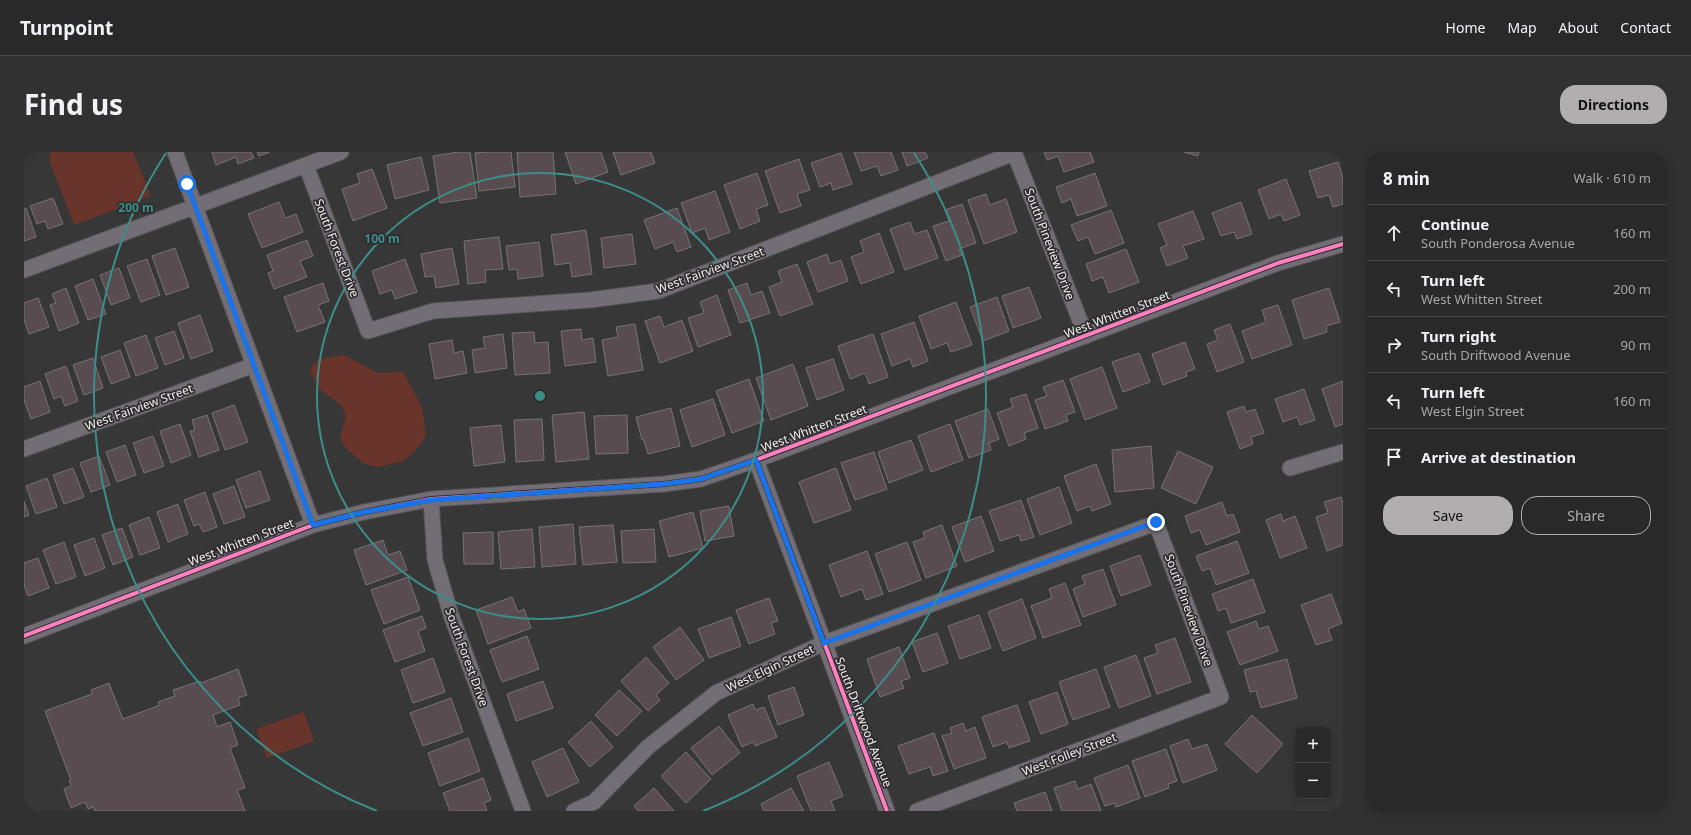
<!DOCTYPE html>
<meta charset="utf-8">
<style>
:root{--surface:#2a292a;--page:#323132;--text:#f1f3f6;--muted:#a5a6a8;--line:#464547;--accent:#b0aeaf}
body{margin:0;font-family:"Noto Sans",sans-serif;background:var(--page);color:var(--text)}
.controls{position:absolute;right:12px;bottom:12px;display:grid;overflow:hidden;border-radius:8px;box-shadow:0 2px 10px #0003}
.controls button{width:36px;height:36px;display:grid;place-items:center;padding:0;border:0;border-bottom:1px solid var(--line);background:var(--surface);color:var(--text);font:20px sans-serif}
.stop{position:absolute;width:12px;height:12px;margin:-9px;border:3px solid #1a73e8;border-radius:50%;background:#fff}
.stop.end{background:#1a73e8;border-color:#fff;box-shadow:0 1px 4px #0008}
.list{margin:0;padding:0;list-style:none}
h2{display:flex;justify-content:space-between;align-items:center;height:52px;margin:0;padding:0 16px;font-size:17px}
h2 small{font-size:13px;font-weight:400;color:var(--muted)}
.list li{display:grid;grid-template-columns:26px 1fr auto;gap:12px;align-items:center;box-sizing:border-box;height:56px;padding:0 16px;border-top:1px solid var(--line)}
.list b{display:block;font-size:15px;white-space:nowrap}
.list p{margin:0;font-size:13px;white-space:nowrap;color:var(--muted)}
.list em{font-size:13px;font-style:normal;color:var(--muted)}
.actions{display:flex;gap:8px;padding:12px 16px}
.actions a{flex:1;padding:9px 0;border:1px solid var(--accent);border-radius:16px;text-align:center;font-size:14px;color:var(--accent)}
.actions .main{background:var(--accent);color:#111}
.icon{flex:none;width:22px;height:22px;fill:none;stroke:currentColor;stroke-width:2;stroke-linecap:round;stroke-linejoin:round}
.map{position:relative;flex:none;width:1319px;height:659px;overflow:hidden;border-radius:16px}
header{display:flex;align-items:center;gap:24px;box-sizing:border-box;height:56px;padding:0 20px;background:var(--surface);border-bottom:1px solid var(--line)}
header strong{font-size:19px}
nav{display:flex;gap:22px;margin-inline-start:auto;font-size:14px}
.intro{display:flex;align-items:center;justify-content:space-between;box-sizing:border-box;height:96px;padding:0 24px}
h1{margin:0;font-size:28px}
.button{padding:10px 18px;border-radius:16px;background:var(--accent);color:#111;font-size:14px;font-weight:700}
main{display:flex;gap:24px;padding:0 24px}
aside{flex:1;background:var(--surface);border-radius:16px;box-shadow:0 2px 10px #0003}
.map>svg:first-child{display:block}
</style>
<header>
<strong>Turnpoint</strong>
<nav><a>Home</a><a>Map</a><a>About</a><a>Contact</a></nav>
</header>
<div class="intro"><h1>Find us</h1><a class="button">Directions</a></div>
<main>
<div class="map">
<svg width="1319" height="659" viewBox="0 0 1319 659">
<rect width="100%" height="100%" fill="#383738"/>
<path fill="#69342a" d="M 27,0 L 109,0 L 127,44 L 50,73 L 25,8 Z
M 320,203 L 354,221 L 379,220 L 398,255 L 402,283 L 394,296 L 379,309 L 355,315 L 340,312 L 322,296 L 316,286 L 322,264 L 317,253 L 295,237 L 286,218 L 294,207 Z
M 280,560 L 290,589 L 243,606 L 232,577 Z"/>
<path fill="#594c50" stroke="#757474" d="M 188,0 L 227,0 L 230,6 L 214,12 L 212,5 L 192,13 Z
M 233,0 L 246,0 L 235,4 Z
M 435,0 L 446,0 L 453,46 L 416,51 L 409,4 Z
M 463,0 L 487,0 L 491,35 L 455,39 L 451,1 Z
M 493,0 L 529,0 L 532,42 L 496,45 Z
M 541,0 L 577,0 L 584,20 L 552,32 Z
M 589,0 L 627,0 L 631,11 L 597,23 Z
M 830,0 L 867,0 L 874,18 L 857,24 L 853,14 L 837,19 Z
M 878,0 L 901,0 L 904,6 L 883,14 Z
M 1020,0 L 1066,0 L 1070,10 L 1040,20 L 1034,4 L 1023,8 Z
M 1160,0 L 1175,0 L 1174,4 Z
M 817,1 L 828,32 L 809,38 L 807,31 L 796,35 L 787,11 Z
M 397,5 L 405,38 L 371,47 L 363,13 Z
M 775,7 L 786,38 L 773,42 L 777,54 L 756,61 L 741,19 Z
M 1314,10 L 1319,26 L 1319,52 L 1309,55 L 1305,43 L 1294,46 L 1285,19 Z
M 348,17 L 363,56 L 329,69 L 318,37 L 336,31 L 333,22 Z
M 733,21 L 744,53 L 732,57 L 736,69 L 716,77 L 700,33 Z
M 1071,21 L 1083,54 L 1053,64 L 1047,47 L 1038,51 L 1032,35 Z
M 1262,27 L 1276,63 L 1260,69 L 1257,62 L 1245,67 L 1234,38 Z
M 691,39 L 706,80 L 685,88 L 681,76 L 668,81 L 657,51 Z
M 962,42 L 966,53 L 982,47 L 993,80 L 960,92 L 944,48 Z
M 29,46 L 39,72 L 24,77 L 21,69 L 13,72 L 6,54 Z
M 255,50 L 261,66 L 272,62 L 279,80 L 238,96 L 224,62 Z
M 1217,50 L 1228,82 L 1213,87 L 1210,80 L 1197,84 L 1188,61 Z
M 938,52 L 952,91 L 935,97 L 938,103 L 922,109 L 909,74 L 925,69 L 921,58 Z
M 2,56 L 12,85 L 0,89 L 0,57 Z
M 653,56 L 667,95 L 653,100 L 649,90 L 631,97 L 620,68 Z
M 1087,58 L 1100,91 L 1071,102 L 1064,85 L 1054,89 L 1047,73 Z
M 1169,59 L 1180,87 L 1159,94 L 1164,106 L 1143,114 L 1136,96 L 1143,93 L 1134,72 Z
M 886,70 L 891,82 L 903,78 L 914,106 L 881,118 L 866,77 Z
M 562,78 L 568,122 L 548,125 L 546,111 L 531,113 L 527,83 Z
M 855,81 L 870,120 L 837,132 L 827,105 L 840,100 L 836,89 Z
M 608,82 L 612,112 L 580,116 L 577,86 Z
M 475,85 L 479,117 L 461,118 L 462,130 L 444,132 L 440,89 Z
M 283,88 L 289,104 L 276,109 L 283,125 L 250,137 L 244,121 L 249,119 L 243,103 Z
M 515,90 L 519,124 L 494,127 L 493,117 L 485,118 L 482,94 Z
M 151,96 L 165,135 L 142,143 L 128,104 Z
M 428,96 L 435,132 L 412,136 L 410,124 L 401,125 L 397,102 Z
M 1102,97 L 1115,130 L 1085,141 L 1079,125 L 1068,129 L 1062,112 Z
M 803,102 L 806,112 L 817,108 L 824,129 L 794,140 L 783,110 Z
M 123,107 L 136,143 L 117,150 L 103,114 Z
M 381,107 L 393,140 L 371,147 L 368,138 L 356,142 L 348,119 Z
M 773,112 L 789,152 L 756,164 L 745,135 L 758,130 L 754,119 Z
M 95,116 L 106,146 L 87,153 L 76,123 Z
M 69,127 L 82,162 L 64,168 L 51,134 Z
M 299,131 L 305,149 L 294,153 L 301,170 L 273,180 L 260,145 Z
M 723,131 L 727,143 L 738,139 L 746,161 L 716,171 L 704,138 Z
M 1005,135 L 1017,166 L 989,176 L 978,144 Z
M 42,136 L 55,171 L 35,179 L 26,153 L 32,151 L 28,142 Z
M 1305,136 L 1316,170 L 1302,174 L 1303,180 L 1280,187 L 1268,148 Z
M 693,143 L 707,183 L 674,195 L 664,166 L 680,161 L 676,150 Z
M 973,145 L 985,179 L 959,189 L 946,155 Z
M 14,146 L 25,175 L 5,182 L 0,168 L 0,151 Z
M 932,150 L 948,193 L 927,200 L 923,191 L 907,197 L 895,164 Z
M 1254,153 L 1268,193 L 1228,207 L 1218,179 L 1242,170 L 1238,158 Z
M 176,163 L 189,199 L 167,207 L 154,171 Z
M 636,164 L 640,175 L 658,168 L 669,199 L 636,211 L 621,169 Z
M 890,170 L 904,209 L 889,215 L 886,207 L 868,214 L 857,182 Z
M 611,172 L 619,218 L 584,224 L 578,188 L 594,185 L 592,175 Z
M 1206,172 L 1220,210 L 1193,220 L 1183,192 L 1194,188 L 1190,178 Z
M 557,177 L 558,188 L 569,186 L 572,210 L 541,214 L 537,179 Z
M 150,179 L 160,206 L 141,213 L 131,186 Z
M 510,180 L 511,191 L 524,190 L 526,221 L 491,223 L 488,181 Z
M 479,182 L 483,216 L 451,221 L 448,198 L 461,196 L 459,185 Z
M 849,182 L 864,225 L 845,232 L 841,221 L 826,227 L 814,194 Z
M 122,183 L 134,216 L 112,224 L 100,191 Z
M 428,188 L 430,201 L 439,199 L 443,221 L 411,227 L 405,192 Z
M 1161,190 L 1171,217 L 1162,220 L 1163,224 L 1139,233 L 1128,202 Z
M 96,198 L 106,225 L 87,232 L 77,205 Z
M 1115,201 L 1126,230 L 1099,240 L 1088,210 Z
M 69,206 L 79,236 L 60,243 L 49,213 Z
M 809,207 L 820,238 L 793,248 L 782,216 Z
M 769,212 L 784,254 L 747,268 L 732,226 Z
M 42,214 L 54,249 L 41,254 L 37,244 L 30,247 L 21,222 Z
M 1078,215 L 1093,256 L 1061,268 L 1046,227 Z
M 725,227 L 740,269 L 708,281 L 692,239 Z
M 1039,228 L 1051,260 L 1042,263 L 1044,269 L 1021,277 L 1011,248 L 1023,244 L 1019,235 Z
M 16,229 L 26,260 L 7,267 L 0,248 L 0,235 Z
M 1319,229 L 1319,272 L 1311,275 L 1298,237 Z
M 1280,237 L 1291,268 L 1276,273 L 1273,265 L 1259,270 L 1251,247 Z
M 1002,242 L 1014,276 L 1000,281 L 1002,287 L 985,294 L 973,261 L 989,255 L 986,247 Z
M 689,247 L 701,283 L 668,295 L 656,258 Z
M 210,253 L 224,290 L 201,298 L 188,261 Z
M 1220,254 L 1222,260 L 1231,257 L 1240,281 L 1227,285 L 1229,292 L 1216,297 L 1203,260 Z
M 647,256 L 656,294 L 624,302 L 620,288 L 618,288 L 612,265 Z
M 964,257 L 975,287 L 965,291 L 967,298 L 945,306 L 931,269 Z
M 560,260 L 565,307 L 532,310 L 528,263 Z
M 183,263 L 195,298 L 175,305 L 166,279 L 171,278 L 168,268 Z
M 603,263 L 604,301 L 572,302 L 570,264 Z
M 518,267 L 520,308 L 492,310 L 490,268 Z
M 156,272 L 167,303 L 147,311 L 136,279 Z
M 926,272 L 939,308 L 907,320 L 894,284 Z
M 477,273 L 481,310 L 450,314 L 446,276 Z
M 129,284 L 140,314 L 120,321 L 109,291 Z
M 887,288 L 899,318 L 865,331 L 854,300 Z
M 101,293 L 112,323 L 93,330 L 82,300 Z
M 1127,294 L 1130,336 L 1091,340 L 1088,298 Z
M 1154,299 L 1189,315 L 1172,352 L 1137,336 Z
M 850,300 L 863,337 L 831,348 L 817,311 Z
M 75,304 L 86,333 L 67,340 L 56,311 Z
M 1072,312 L 1087,352 L 1068,359 L 1066,354 L 1053,359 L 1040,324 Z
M 49,316 L 60,345 L 40,352 L 29,323 Z
M 812,316 L 827,358 L 790,371 L 775,330 Z
M 236,319 L 246,348 L 222,356 L 212,328 Z
M 23,326 L 33,355 L 12,362 L 2,334 Z
M 210,334 L 221,365 L 200,372 L 189,342 Z
M 1035,335 L 1048,371 L 1016,383 L 1003,347 Z
M 181,340 L 193,375 L 179,380 L 175,372 L 170,374 L 160,348 Z
M 1317,345 L 1319,351 L 1319,393 L 1303,399 L 1292,365 L 1304,361 L 1300,350 Z
M 997,348 L 1010,385 L 997,389 L 995,383 L 976,389 L 965,359 Z
M 0,349 L 5,363 L 0,365 Z
M 1198,350 L 1203,364 L 1209,362 L 1216,380 L 1182,393 L 1176,378 L 1167,381 L 1161,364 Z
M 154,352 L 164,382 L 144,390 L 133,360 Z
M 705,354 L 710,384 L 681,389 L 676,359 Z
M 669,360 L 679,396 L 645,405 L 635,369 Z
M 1257,362 L 1259,369 L 1271,364 L 1283,396 L 1256,406 L 1242,368 Z
M 957,364 L 970,399 L 941,410 L 928,375 Z
M 125,365 L 136,396 L 116,403 L 105,373 Z
M 549,372 L 552,412 L 518,415 L 515,375 Z
M 589,373 L 593,410 L 559,413 L 555,375 Z
M 918,373 L 933,414 L 902,426 L 889,390 L 901,386 L 899,380 Z
M 98,376 L 109,405 L 89,413 L 78,383 Z
M 508,377 L 511,415 L 477,417 L 474,380 Z
M 630,377 L 632,410 L 599,411 L 597,379 Z
M 469,380 L 469,412 L 440,412 L 439,381 Z
M 70,386 L 81,416 L 61,424 L 50,393 Z
M 359,388 L 364,403 L 376,399 L 383,418 L 342,433 L 330,398 Z
M 1213,389 L 1225,421 L 1192,433 L 1186,416 L 1178,419 L 1172,404 Z
M 40,390 L 52,425 L 32,432 L 19,398 Z
M 883,390 L 897,428 L 865,440 L 851,402 Z
M 843,399 L 859,442 L 842,448 L 838,437 L 817,445 L 805,413 Z
M 1116,403 L 1127,433 L 1097,444 L 1086,414 Z
M 14,406 L 25,436 L 4,444 L 0,433 L 0,411 Z
M 1079,417 L 1092,453 L 1059,465 L 1049,437 L 1061,432 L 1058,424 Z
M 384,425 L 396,458 L 360,472 L 347,438 Z
M 1229,427 L 1241,460 L 1207,471 L 1202,456 L 1194,459 L 1188,442 Z
M 1041,431 L 1057,473 L 1019,486 L 1007,454 L 1028,446 L 1025,437 Z
M 1307,442 L 1318,471 L 1304,477 L 1308,488 L 1292,493 L 1277,453 Z
M 488,445 L 494,460 L 500,457 L 507,476 L 464,492 L 452,458 Z
M 745,446 L 754,469 L 747,471 L 751,482 L 725,492 L 712,458 Z
M 998,447 L 1012,486 L 979,499 L 964,460 Z
M 955,463 L 967,496 L 936,507 L 924,474 Z
M 398,464 L 402,476 L 394,479 L 401,499 L 371,510 L 359,478 Z
M 707,465 L 717,494 L 685,506 L 674,477 Z
M 1232,469 L 1235,477 L 1244,474 L 1254,499 L 1216,513 L 1203,480 Z
M 656,475 L 680,508 L 652,528 L 629,495 Z
M 913,481 L 924,511 L 899,520 L 888,490 Z
M 503,484 L 515,517 L 478,530 L 466,498 Z
M 1151,486 L 1167,530 L 1133,542 L 1120,506 L 1134,501 L 1131,493 Z
M 875,495 L 886,526 L 877,529 L 880,536 L 856,545 L 843,507 Z
M 1112,503 L 1127,544 L 1095,556 L 1080,515 Z
M 622,505 L 645,531 L 632,543 L 636,548 L 624,559 L 597,529 Z
M 409,506 L 421,540 L 389,551 L 377,518 Z
M 1263,507 L 1273,546 L 1237,556 L 1232,539 L 1226,540 L 1220,518 Z
M 214,517 L 223,543 L 214,546 L 216,553 L 189,563 L 193,575 L 206,570 L 214,593 L 206,596 L 221,636 L 213,638 L 221,659 L 71,659 L 69,655 L 64,657 L 61,650 L 47,656 L 40,637 L 47,634 L 45,629 L 47,628 L 21,559 L 68,542 L 67,538 L 85,531 L 99,567 L 136,553 L 134,550 L 151,544 L 149,538 L 176,529 L 177,531 Z
M 1072,517 L 1086,555 L 1049,568 L 1035,530 Z
M 519,529 L 529,556 L 492,569 L 483,542 Z
M 770,535 L 780,563 L 754,573 L 744,544 Z
M 595,538 L 618,559 L 593,584 L 571,563 Z
M 1033,540 L 1044,572 L 1017,582 L 1005,550 Z
M 427,546 L 439,580 L 399,594 L 386,561 Z
M 729,552 L 731,558 L 740,555 L 753,585 L 731,594 L 729,590 L 718,595 L 704,563 Z
M 993,553 L 1006,589 L 985,596 L 983,590 L 969,595 L 958,565 Z
M 1228,563 L 1259,592 L 1233,621 L 1201,592 Z
M 567,569 L 589,595 L 566,615 L 544,590 Z
M 939,571 L 942,579 L 951,575 L 962,606 L 930,617 L 918,584 L 928,581 L 926,576 Z
M 695,574 L 716,601 L 688,623 L 667,596 Z
M 910,581 L 924,619 L 909,624 L 906,615 L 885,622 L 874,594 Z
M 444,586 L 456,619 L 416,634 L 404,601 Z
M 1164,587 L 1168,597 L 1183,592 L 1193,618 L 1159,631 L 1146,594 Z
M 539,596 L 555,630 L 523,645 L 508,610 Z
M 1142,597 L 1153,629 L 1144,632 L 1145,636 L 1121,645 L 1108,609 Z
M 662,600 L 687,627 L 662,651 L 637,624 Z
M 805,610 L 819,644 L 807,649 L 811,659 L 787,659 L 773,624 Z
M 1104,613 L 1116,646 L 1092,655 L 1091,651 L 1081,654 L 1070,626 Z
M 459,626 L 467,648 L 460,651 L 463,659 L 426,659 L 419,641 Z
M 1051,629 L 1054,637 L 1067,632 L 1077,659 L 1038,659 L 1030,636 Z
M 630,636 L 650,659 L 614,659 L 610,654 Z
M 767,636 L 780,659 L 740,659 L 737,652 Z
M 1021,640 L 1028,659 L 993,659 L 990,651 Z"/>
<g fill="none" stroke-linecap="round" stroke-linejoin="round">
<defs>
<path id="minor" d="M 151,0 L 289,373
M 990,0 L 1062,184
M 282,13 L 344,179 L 409,159 L 566,148 L 634,139 L 990,1
M 0,118 L 317,0
M 0,297 L 230,213
M 732,308 L 863,659
M 1266,316 L 1319,300
M 407,347 L 411,408 L 427,463 L 499,659
M 0,484 L 289,373 L 340,360 L 407,347 L 640,332 L 677,327 L 732,308 L 1254,111 L 1319,92
M 550,659 L 570,650 L 624,595 L 692,541 L 800,491 L 1132,371 L 1197,545 L 893,659"/>
</defs>
<use href="#minor" stroke="#555455" stroke-width="17"/>
<use href="#minor" stroke="#736e75" stroke-width="15"/>
<defs>
<path id="cycleway" d="M 732,308 L 863,659
M 0,484 L 289,373 L 340,360 L 407,347 L 640,332 L 677,327 L 732,308 L 1254,111 L 1319,92"/>
</defs>
<use href="#cycleway" stroke="#2f2c2e" stroke-width="6"/>
<use href="#cycleway" stroke="#ff80c0" stroke-width="4"/>
</g>
<g fill="none" stroke-linecap="round" stroke-linejoin="round">
<path stroke="#1a73e8" stroke-width="5" d="M 163,32 L 289,373 L 340,360 L 407,348 L 640,332 L 677,327 L 732,308 L 800,491 L 1132,370"/>
</g>
<g fill="none" stroke="#3c8e88" stroke-width="2">
<circle cx="516" cy="244" r="223"/>
<path d="M353 659A446 446 0 0 1 142 1M890 1A446 446 0 0 1 679 659"/>
</g>
<g text-anchor="middle" dominant-baseline="central" stroke-width="3.5" stroke-linejoin="round" paint-order="stroke">
<g font-size="12" fill="#f0eeef" stroke="#2f2c2e">
<text transform="translate(1026 92) rotate(69)">South Pineview Drive</text>
<text transform="translate(313 96) rotate(69)">South Forest Drive</text>
<text transform="translate(686 118) rotate(-20)">West Fairview Street</text>
<text transform="translate(1093 162) rotate(-21)">West Whitten Street</text>
<text transform="translate(115 255) rotate(-20)">West Fairview Street</text>
<text transform="translate(790 276) rotate(-21)">West Whitten Street</text>
<text transform="translate(217 390) rotate(-21)">West Whitten Street</text>
<text transform="translate(1165 458) rotate(70)">South Pineview Drive</text>
<text transform="translate(443 505) rotate(70)">South Forest Drive</text>
<text transform="translate(746 516) rotate(-25)">West Elgin Street</text>
<text transform="translate(840 570) rotate(69)">South Driftwood Avenue</text>
<text transform="translate(1045 602) rotate(-21)">West Folley Street</text>
</g>
</g>
<circle cx="516" cy="244" r="6" fill="#3c8e88" stroke="#2f2c2e" stroke-width="2"/>
<g font-size="12" text-anchor="middle" font-weight="bold" fill="#3c8e88" stroke="#2f2c2e" stroke-width="3.5" stroke-linejoin="round" paint-order="stroke">
<text x="112" y="60">200 m</text>
<text x="358" y="91">100 m</text>
</g>
</svg>
<div class="controls">
<button>+</button>
<button>−</button>
</div>
<div class="stop" style="left:163px;top:32px"></div>
<div class="stop end" style="left:1132px;top:370px"></div>
</div>
<aside>
<h2>8 min<small>Walk · 610 m</small></h2>
<ul class="list">
<li><svg class="icon" aria-label="ahead" viewBox="0 0 24 24"><path d="M12 20V5M6 11l6-6 6 6"/></svg><div><b>Continue</b><p>South Ponderosa Avenue</p></div><em>160 m</em></li>
<li><svg class="icon" aria-label="left" viewBox="0 0 24 24"><path d="M17 20v-9H6M10 6l-5 5 5 5"/></svg><div><b>Turn left</b><p>West Whitten Street</p></div><em>200 m</em></li>
<li><svg class="icon" aria-label="right" viewBox="0 0 24 24"><path d="M7 20v-9h11M14 6l5 5-5 5"/></svg><div><b>Turn right</b><p>South Driftwood Avenue</p></div><em>90 m</em></li>
<li><svg class="icon" aria-label="left" viewBox="0 0 24 24"><path d="M17 20v-9H6M10 6l-5 5 5 5"/></svg><div><b>Turn left</b><p>West Elgin Street</p></div><em>160 m</em></li>
<li><svg class="icon" aria-label="arrive" viewBox="0 0 24 24"><path d="M6 21V4h12l-3 4 3 4H6"/></svg><div><b>Arrive at destination</b></div></li>
</ul>
<div class="actions"><a class="main">Save</a><a>Share</a></div>
</aside>
</main>
